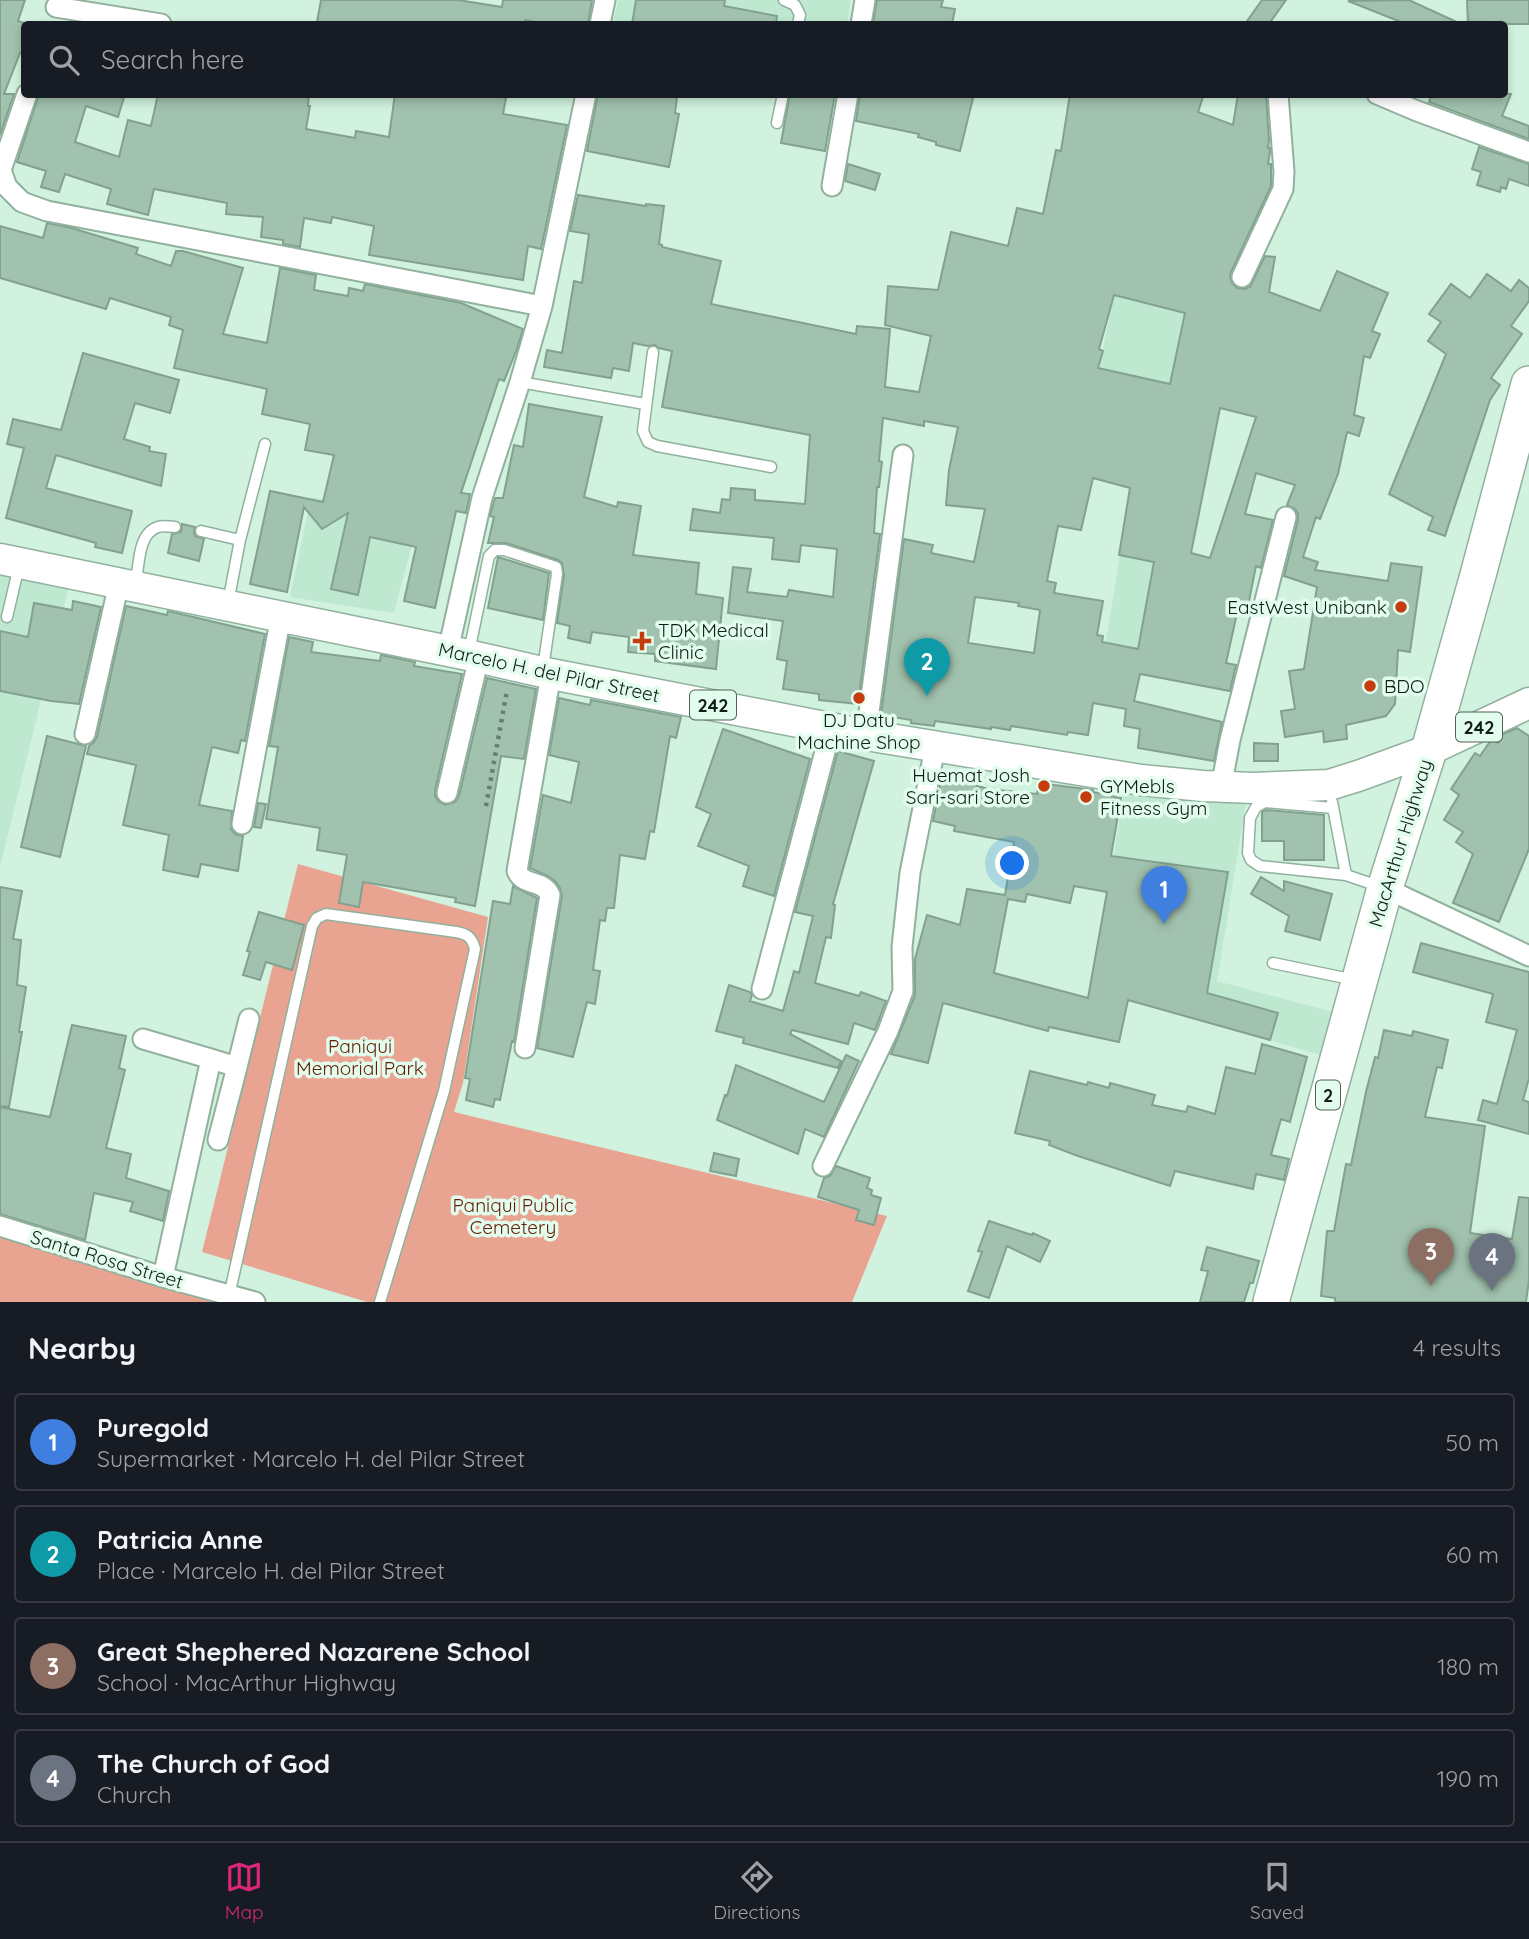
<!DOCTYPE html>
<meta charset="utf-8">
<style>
:root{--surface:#171b24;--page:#242831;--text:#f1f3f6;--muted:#9ea1a6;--line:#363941;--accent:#db2777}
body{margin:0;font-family:Quicksand,sans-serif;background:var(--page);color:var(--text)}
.you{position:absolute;left:1013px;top:864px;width:24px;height:24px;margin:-18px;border:5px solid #fff;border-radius:50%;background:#1a73e8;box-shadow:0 0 0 10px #1a73e833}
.badge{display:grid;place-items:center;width:46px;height:46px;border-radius:50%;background:var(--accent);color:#fff;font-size:23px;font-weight:700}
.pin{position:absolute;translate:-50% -58px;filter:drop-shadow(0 2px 4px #0008)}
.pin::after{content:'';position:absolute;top:37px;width:24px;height:21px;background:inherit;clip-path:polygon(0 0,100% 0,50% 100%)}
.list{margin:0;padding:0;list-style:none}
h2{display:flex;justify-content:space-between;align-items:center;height:91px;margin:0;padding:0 28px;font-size:30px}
h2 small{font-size:23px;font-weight:400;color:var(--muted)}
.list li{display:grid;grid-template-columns:46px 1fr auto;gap:21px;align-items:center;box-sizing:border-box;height:98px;margin:0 14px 14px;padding:0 14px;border:2px solid var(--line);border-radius:7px}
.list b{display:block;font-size:26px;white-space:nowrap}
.list p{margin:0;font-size:23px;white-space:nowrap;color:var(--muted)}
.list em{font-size:23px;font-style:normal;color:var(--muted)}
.icon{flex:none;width:38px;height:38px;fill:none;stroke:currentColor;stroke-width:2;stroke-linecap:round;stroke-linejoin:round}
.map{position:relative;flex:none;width:1529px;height:1302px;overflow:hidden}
.search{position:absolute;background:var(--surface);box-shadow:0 4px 10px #0003;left:21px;right:21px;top:21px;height:77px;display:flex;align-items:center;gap:18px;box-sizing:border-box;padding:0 24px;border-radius:7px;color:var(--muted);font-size:26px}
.sheet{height:539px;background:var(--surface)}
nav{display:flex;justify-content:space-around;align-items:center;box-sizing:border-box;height:98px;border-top:2px solid var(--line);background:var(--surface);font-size:19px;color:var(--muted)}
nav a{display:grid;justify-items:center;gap:4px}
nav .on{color:var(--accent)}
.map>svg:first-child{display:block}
</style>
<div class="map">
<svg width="1529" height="1302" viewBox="0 0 1529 1302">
<rect width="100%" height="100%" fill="#d0f2de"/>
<path fill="#bee8d0" d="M 618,0 L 851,0 L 847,24 L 613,24 Z
M 1141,152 L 1197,316 L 1237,328 L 1174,630 L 1168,654 L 1106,643 L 1134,467 L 1083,453 Z
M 311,497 L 419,518 L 394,613 L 290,597 Z
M 0,572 L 69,586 L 0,867 Z
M 1125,783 L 1246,802 L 1217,981 L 1333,1012 L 1321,1055 L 1089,989 L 1114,856 Z"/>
<path fill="#e8a491" d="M 298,864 L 488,917 L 463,1083 L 454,1112 L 887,1216 L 852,1302 L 367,1302 L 202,1252 Z
M 0,1234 L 240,1302 L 0,1302 Z"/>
<path fill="#a1c2ae" stroke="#82a28f" stroke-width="2" fill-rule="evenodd" d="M 0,0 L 25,0 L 18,21 L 24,23 L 24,55 L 20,53 L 4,94 L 14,94 L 0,135 Z
M 321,0 L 458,0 L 502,7 L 503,0 L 592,0 L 588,24 L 545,24 L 525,20 L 524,24 L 333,24 L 317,22 Z
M 636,0 L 725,0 L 724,6 L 777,16 L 776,24 L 632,24 Z
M 877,0 L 943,0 L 941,7 L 955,9 L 952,24 L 873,24 Z
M 1262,0 L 1286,0 L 1269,24 L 1245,24 Z
M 1409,0 L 1461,24 L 1406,24 L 1348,1 Z
M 1467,0 L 1529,0 L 1529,24 L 1468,24 Z
M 39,94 L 125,94 L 118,117 L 86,106 L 75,142 L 119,157 L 128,120 L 151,126 L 158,94 L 309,94 L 308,106 L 310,106 L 306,129 L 355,138 L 356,131 L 389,137 L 395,94 L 419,94 L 439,97 L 440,94 L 486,94 L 506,98 L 503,114 L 567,125 L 541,249 L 528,246 L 523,280 L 369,255 L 374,226 L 332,217 L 331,223 L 304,218 L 300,247 L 283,244 L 283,240 L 261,237 L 263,217 L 226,214 L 227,203 L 154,189 L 148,215 L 107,204 L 111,189 L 65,174 L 59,192 L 41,187 L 46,171 L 17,162 Z
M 598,94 L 660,94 L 677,97 L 675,113 L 679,114 L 669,167 L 587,151 Z
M 790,94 L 835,94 L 825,151 L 781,143 Z
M 860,94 L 974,94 L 960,151 L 936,145 L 936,142 L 918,137 L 919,134 L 856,121 Z
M 1070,94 L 1204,94 L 1198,112 L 1233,125 L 1238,94 L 1266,94 L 1269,141 L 1268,148 L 1270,148 L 1270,152 L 1268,164 L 1271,164 L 1271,186 L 1231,272 L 1230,277 L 1232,283 L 1237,288 L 1244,289 L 1250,287 L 1265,256 L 1275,257 L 1269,292 L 1320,311 L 1337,271 L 1388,293 L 1372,331 L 1380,334 L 1370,358 L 1364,356 L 1354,415 L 1364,418 L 1359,436 L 1347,432 L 1338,474 L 1320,519 L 1316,517 L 1303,557 L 1318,562 L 1315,570 L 1388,581 L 1391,563 L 1422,567 L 1410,652 L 1398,650 L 1395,704 L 1386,716 L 1346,725 L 1347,739 L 1324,742 L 1323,731 L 1285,737 L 1281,711 L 1295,709 L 1289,671 L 1304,669 L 1317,587 L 1284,576 L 1298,520 L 1298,514 L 1295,509 L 1287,505 L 1295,485 L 1256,473 L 1245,514 L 1273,520 L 1261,568 L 1256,566 L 1248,606 L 1239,604 L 1226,663 L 1236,665 L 1230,691 L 1140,674 L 1134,701 L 1222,722 L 1214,761 L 1138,748 L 1140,729 L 1124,726 L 1126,709 L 1093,703 L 1088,735 L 1068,732 L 1067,735 L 1011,726 L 1010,730 L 991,727 L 991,729 L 935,721 L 934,726 L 911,723 L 911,720 L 881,715 L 904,539 L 933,545 L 931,553 L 974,562 L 985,509 L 946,505 L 949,470 L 958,427 L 924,421 L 924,426 L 883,418 L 879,461 L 882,462 L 879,487 L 877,487 L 874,533 L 880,534 L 858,704 L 819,700 L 819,694 L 783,689 L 787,661 L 777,659 L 783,621 L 728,613 L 733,567 L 751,569 L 747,592 L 787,597 L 789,590 L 833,597 L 837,549 L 801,545 L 799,562 L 772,559 L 774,538 L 690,530 L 693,509 L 720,513 L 722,499 L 730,500 L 731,488 L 755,490 L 755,500 L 805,504 L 810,435 L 662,407 L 672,351 L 659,348 L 655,345 L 648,346 L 633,343 L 629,371 L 613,368 L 611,378 L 544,367 L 547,350 L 562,353 L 574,281 L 582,283 L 589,234 L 570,231 L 578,195 L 646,206 L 646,204 L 664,206 L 659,244 L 662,245 L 662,247 L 721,261 L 711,304 L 856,334 L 857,326 L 890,329 L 885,387 L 919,392 L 931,336 L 885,325 L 888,286 L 938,290 L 951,232 L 1008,246 L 1017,208 L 1043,214 L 1056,150 L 1061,151 ZM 1114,295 L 1185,313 L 1170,384 L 1098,368 L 1103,351 L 1099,349 ZM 1220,408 L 1256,417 L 1210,558 L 1191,553 ZM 1093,478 L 1130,488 L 1119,555 L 1154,562 L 1138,649 L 1102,642 L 1103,636 L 1097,635 L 1103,601 L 1054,593 L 1056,583 L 1047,581 L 1058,526 L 1081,530 ZM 975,597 L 1019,603 L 1018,606 L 1040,610 L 1034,653 L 968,643 Z
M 1432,94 L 1511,94 L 1502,116 L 1529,126 L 1529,139 L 1429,102 Z
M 1479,147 L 1529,164 L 1529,186 L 1509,179 L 1506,189 L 1501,187 L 1500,192 L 1477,185 L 1481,172 L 1472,169 Z
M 848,164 L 880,174 L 875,190 L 845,181 Z
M 47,223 L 68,227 L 138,248 L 136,254 L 171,266 L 176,251 L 183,251 L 243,268 L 223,334 L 267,343 L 280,268 L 316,275 L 314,290 L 348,296 L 349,288 L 363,291 L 365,284 L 461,303 L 523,329 L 517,349 L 504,381 L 499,379 L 461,493 L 470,494 L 466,513 L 456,511 L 435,608 L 404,601 L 416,547 L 370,537 L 358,595 L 331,589 L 348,513 L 322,529 L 304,507 L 287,592 L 250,584 L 270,491 L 323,502 L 334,455 L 305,450 L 310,424 L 262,414 L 267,389 L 174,368 L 183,330 L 169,325 L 171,317 L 110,298 L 106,309 L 0,278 L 0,226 L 43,238 Z
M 1487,274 L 1511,291 L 1519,280 L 1529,288 L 1529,301 L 1511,326 L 1522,334 L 1491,378 L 1500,385 L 1490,400 L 1445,536 L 1428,530 L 1433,517 L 1389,494 L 1446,354 L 1428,341 L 1441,322 L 1429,314 L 1451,284 L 1470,298 Z
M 83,353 L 179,380 L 170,413 L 135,403 L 124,439 L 150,447 L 149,451 L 166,454 L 161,486 L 56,455 L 46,488 L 132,511 L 122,553 L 95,547 L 96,543 L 6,518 L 24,448 L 7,444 L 13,419 L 61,430 Z
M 529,404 L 602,417 L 584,497 L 617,507 L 618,502 L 641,506 L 633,555 L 699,563 L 696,594 L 723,598 L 716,669 L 655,661 L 655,654 L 628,652 L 629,637 L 592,632 L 590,643 L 568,638 L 570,626 L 557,623 L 564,575 L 562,563 L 558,560 L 506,543 L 488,543 L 494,517 L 490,516 L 494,501 L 495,498 L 503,498 L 514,445 L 523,447 Z
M 182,524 L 195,527 L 194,533 L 195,536 L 204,539 L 199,561 L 168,553 L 172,534 L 181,532 Z
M 498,557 L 549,573 L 543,620 L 488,608 Z
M 73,601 L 101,607 L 79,704 L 51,701 L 0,691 L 0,631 L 28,637 L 34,603 L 72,610 Z
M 126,606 L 167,615 L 168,611 L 265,634 L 245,741 L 241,740 L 238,753 L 212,747 L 199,805 L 232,811 L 231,829 L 235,834 L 243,836 L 238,871 L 201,864 L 198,877 L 163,870 L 169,835 L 123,825 L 136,765 L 87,754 L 89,746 L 93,743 L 97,737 Z
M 289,637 L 313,642 L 311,652 L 380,661 L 381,655 L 415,662 L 414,666 L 462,674 L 435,790 L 435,796 L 438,801 L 445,805 L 455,802 L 459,796 L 487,678 L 536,689 L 524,759 L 501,756 L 475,906 L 455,902 L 456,898 L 363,882 L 359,907 L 339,903 L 347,855 L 317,850 L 320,828 L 266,819 L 278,747 L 269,746 Z
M 559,698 L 590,705 L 591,700 L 681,717 L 676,738 L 670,736 L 654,832 L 650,831 L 645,859 L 620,855 L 614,908 L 607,908 L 605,921 L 600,920 L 593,970 L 600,971 L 595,1004 L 587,1002 L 573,1057 L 537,1048 L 562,896 L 560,888 L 555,881 L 548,876 L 530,868 L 543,795 L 571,803 L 579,762 L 549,755 Z
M 1517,728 L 1529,736 L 1529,849 L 1499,922 L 1453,903 L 1473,854 L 1456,842 L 1463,832 L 1444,820 L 1459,795 L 1451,789 L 1475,753 L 1480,756 L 1491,740 L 1493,739 L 1498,743 L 1503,734 Z
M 723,729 L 810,759 L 774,896 L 743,886 L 749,866 L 698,846 L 711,814 L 696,807 Z
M 47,736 L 86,746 L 60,857 L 21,847 Z
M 1254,743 L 1278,744 L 1278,761 L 1254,761 Z
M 838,751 L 874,761 L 833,904 L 835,905 L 831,938 L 826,937 L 815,983 L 859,996 L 861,992 L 886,1001 L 875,1030 L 854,1023 L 848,1044 L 792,1030 L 790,1034 L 841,1061 L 838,1068 L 743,1043 L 744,1038 L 716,1031 L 729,985 L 750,992 L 752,995 L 750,1001 L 783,1011 L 794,971 L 799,973 L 813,916 L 795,912 Z
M 942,775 L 988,789 L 1037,794 L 1039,783 L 1093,790 L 1093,792 L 1121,798 L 1111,856 L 1228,872 L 1207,993 L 1278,1013 L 1270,1040 L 1128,1000 L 1119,1042 L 1049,1027 L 1048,1031 L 943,1003 L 928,1063 L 891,1054 L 915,995 L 915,959 L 927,915 L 960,925 L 967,889 L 1005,895 L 1014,842 L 954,831 L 955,826 L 933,821 ZM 1074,886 L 1107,892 L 1088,998 L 994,973 L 1008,899 L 1025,902 L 1027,894 L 1070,903 Z
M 258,803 L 266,804 L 261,828 L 254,827 Z
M 1266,810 L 1324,815 L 1324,860 L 1284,860 L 1284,841 L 1262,841 L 1262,812 Z
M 1261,877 L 1284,891 L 1284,881 L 1332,894 L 1320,940 L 1285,931 L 1289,916 L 1251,894 Z
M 513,886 L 537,898 L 514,1042 L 512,1041 L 500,1100 L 495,1099 L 493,1107 L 466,1100 L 470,1079 L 465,1078 L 493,901 L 510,904 Z
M 0,887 L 22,891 L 13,939 L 21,940 L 17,985 L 26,987 L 19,1032 L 22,1032 L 9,1107 L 0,1106 Z
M 259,912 L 304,925 L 292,970 L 266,962 L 260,980 L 243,975 L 250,952 L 247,951 Z
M 1421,943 L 1529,972 L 1529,1078 L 1523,1100 L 1529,1102 L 1529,1134 L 1478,1120 L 1483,1100 L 1497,1104 L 1517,1030 L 1486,1022 L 1493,994 L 1413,972 Z
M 72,1025 L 126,1036 L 119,1068 L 125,1070 L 106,1148 L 131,1154 L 126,1178 L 169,1191 L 163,1221 L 130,1211 L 133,1202 L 94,1193 L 85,1240 L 0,1214 L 0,1107 L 50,1117 Z
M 1384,1030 L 1412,1036 L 1413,1031 L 1448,1040 L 1442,1068 L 1437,1067 L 1425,1117 L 1485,1126 L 1470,1233 L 1512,1239 L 1519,1197 L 1529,1198 L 1529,1280 L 1526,1302 L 1335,1302 L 1335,1298 L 1321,1296 L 1327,1231 L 1334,1231 L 1346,1164 L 1351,1165 L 1366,1092 L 1375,1057 L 1378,1058 Z
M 1262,1044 L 1307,1057 L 1290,1122 L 1281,1119 L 1271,1155 L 1289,1159 L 1284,1180 L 1256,1174 L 1253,1189 L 1175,1171 L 1170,1186 L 1078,1156 L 1049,1145 L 1050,1141 L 1015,1133 L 1030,1071 L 1087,1085 L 1088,1082 L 1109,1088 L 1110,1083 L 1155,1095 L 1152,1105 L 1186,1112 L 1188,1106 L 1215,1114 L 1226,1067 L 1255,1074 Z
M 846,1055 L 859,1061 L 824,1137 L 805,1129 L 798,1154 L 717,1120 L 725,1095 L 727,1096 L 736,1065 L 824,1102 Z
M 714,1153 L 739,1159 L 736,1176 L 710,1171 Z
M 836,1166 L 870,1178 L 867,1188 L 872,1190 L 871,1195 L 881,1198 L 874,1225 L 856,1220 L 859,1210 L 818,1197 L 824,1178 L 830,1176 Z
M 989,1221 L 1032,1235 L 1033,1233 L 1050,1241 L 1040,1262 L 1007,1246 L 989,1298 L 968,1291 L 982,1252 L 978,1251 Z
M 1207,1247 L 1259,1261 L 1253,1283 L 1250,1283 L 1244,1302 L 1200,1302 L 1208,1271 L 1201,1270 Z"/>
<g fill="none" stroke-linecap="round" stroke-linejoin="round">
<defs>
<path id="lane" d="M 784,0 L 795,5 L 800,15 L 798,24
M 777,123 L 783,94
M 653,352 L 643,431 L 648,442 L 657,446 L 771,467
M 520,382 L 645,404
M 201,531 L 240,540 L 228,603
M 240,540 L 265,444
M 136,582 C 139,565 138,533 158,527 C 163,525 170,527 175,527
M 7,617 L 19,566
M 469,652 L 489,556 L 495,550 L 504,550 L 556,567 L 557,574 L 543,668
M 1332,802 L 1346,875 L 1378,886
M 1333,808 L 1265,802 L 1256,807 L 1250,818 L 1248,853 L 1251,860 L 1260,866 L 1346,875
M 1273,963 L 1355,980
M 229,1296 L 312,926 L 317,918 L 326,914 L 456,932 C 467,934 472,937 475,949 L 444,1091 L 380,1302"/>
<path id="street" d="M 56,7 L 161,24
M 600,24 L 605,0
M 861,24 L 865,0
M 27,94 L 1,170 L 7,187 L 22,202 L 47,211 L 542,306
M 1377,94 L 1417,111 L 1529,152
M 832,186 L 848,94
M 1242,277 L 1283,189 L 1284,172 L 1278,94
M 448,651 L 482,498 L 520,382 L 542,306 L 586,94
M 85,734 L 119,583
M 866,735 L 903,455
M 1221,787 L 1230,740 L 1286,517
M 447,793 L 479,657
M 242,824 L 281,616
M 1385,888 L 1529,956
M 762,989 L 831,729
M 143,1039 L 211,1059 L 163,1277
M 525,1048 L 550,895 C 543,879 524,887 517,871 L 551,674
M 211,1059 L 237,1067 L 249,1019
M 218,1140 L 237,1067
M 823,1166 L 888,1031 L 903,991 L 902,947 L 910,873 L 935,748
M 0,1226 L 163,1277 L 255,1302"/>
<path id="primary" d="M 0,559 L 468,655 L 551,674 L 866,735 L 1141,780 L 1203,786 L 1254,788 L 1329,785 L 1358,776 L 1429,750 L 1529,703"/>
<path id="highway" d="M 1271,1302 L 1385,888 L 1429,750 L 1478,575 L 1529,384"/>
</defs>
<use href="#lane" stroke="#91b19e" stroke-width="13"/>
<use href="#street" stroke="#91b19e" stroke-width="23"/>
<use href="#primary" stroke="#91b19e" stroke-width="33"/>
<use href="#highway" stroke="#91b19e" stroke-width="38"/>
<path stroke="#677e71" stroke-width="4.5" stroke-dasharray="3.5 5" stroke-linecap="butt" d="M 486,806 L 507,690"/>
<use href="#lane" stroke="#fff" stroke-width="10"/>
<use href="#street" stroke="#fff" stroke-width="19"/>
<use href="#primary" stroke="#fff" stroke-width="30"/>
<use href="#highway" stroke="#fff" stroke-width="35"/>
</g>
<g fill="#c53c0e" stroke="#e2fded" stroke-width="2.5">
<circle cx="1401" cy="607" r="7"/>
<path d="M638.5 630.5h7v7h7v7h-7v7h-7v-7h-7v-7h7z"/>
<circle cx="1370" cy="686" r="7"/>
<circle cx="859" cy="698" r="7"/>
<circle cx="1044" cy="786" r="7"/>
<circle cx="1086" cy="797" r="7"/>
</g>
<g text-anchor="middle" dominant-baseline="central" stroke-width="7" stroke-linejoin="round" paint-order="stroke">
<g fill="#e2fded" stroke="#506157" stroke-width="2">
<rect x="690" y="690.5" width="46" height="29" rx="5"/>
<rect x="1456" y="712.5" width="46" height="29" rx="5"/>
<rect x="1316" y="1080.5" width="24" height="29" rx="5"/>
</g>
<g font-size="18" font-weight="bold" fill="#111e17">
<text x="713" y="705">242</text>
<text x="1479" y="727">242</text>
<text x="1328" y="1095">2</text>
</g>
<g font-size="19" fill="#111e17" stroke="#e2fded" text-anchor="start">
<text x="1387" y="607" text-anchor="end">EastWest Unibank</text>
<text x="658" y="630">TDK Medical<tspan x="658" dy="22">Clinic</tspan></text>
<text x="1384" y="686">BDO</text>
<text x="859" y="720" text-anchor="middle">DJ Datu<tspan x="859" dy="22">Machine Shop</tspan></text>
<text x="1030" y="775" text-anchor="end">Huemat Josh<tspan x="1030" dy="22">Sari-sari Store</tspan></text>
<text x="1100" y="786">GYMebls<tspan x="1100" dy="22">Fitness Gym</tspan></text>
</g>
<g font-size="19" fill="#111e17" stroke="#e2fded">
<text transform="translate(549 672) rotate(12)">Marcelo H. del Pilar Street</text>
<text transform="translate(1400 843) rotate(-73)">MacArthur Highway</text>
<text transform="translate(107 1259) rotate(17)">Santa Rosa Street</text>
</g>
<g font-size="19" fill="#651b04" stroke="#e2fded">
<text x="360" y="1046">Paniqui<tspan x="360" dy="22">Memorial Park</tspan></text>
<text x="513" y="1205">Paniqui Public<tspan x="513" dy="22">Cemetery</tspan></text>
</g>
</g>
</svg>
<div class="you"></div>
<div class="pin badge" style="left:1164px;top:924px;background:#3f7fe0">1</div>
<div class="pin badge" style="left:927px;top:696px;background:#0f9aa8">2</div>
<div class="pin badge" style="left:1431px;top:1286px;background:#8d6e63">3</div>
<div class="pin badge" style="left:1492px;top:1291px;background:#6b7280">4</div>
<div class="search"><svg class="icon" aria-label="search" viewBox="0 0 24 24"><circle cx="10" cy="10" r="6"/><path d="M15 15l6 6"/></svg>Search here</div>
</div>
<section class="sheet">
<h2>Nearby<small>4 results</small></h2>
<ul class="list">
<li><span class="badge" style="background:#3f7fe0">1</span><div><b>Puregold</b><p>Supermarket · Marcelo H. del Pilar Street</p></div><em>50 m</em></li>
<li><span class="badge" style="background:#0f9aa8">2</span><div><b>Patricia Anne</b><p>Place · Marcelo H. del Pilar Street</p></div><em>60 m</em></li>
<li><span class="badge" style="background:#8d6e63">3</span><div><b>Great Shephered Nazarene School</b><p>School · MacArthur Highway</p></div><em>180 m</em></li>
<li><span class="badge" style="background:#6b7280">4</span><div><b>The Church of God</b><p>Church</p></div><em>190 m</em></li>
</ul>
</section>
<nav>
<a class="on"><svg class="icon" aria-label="map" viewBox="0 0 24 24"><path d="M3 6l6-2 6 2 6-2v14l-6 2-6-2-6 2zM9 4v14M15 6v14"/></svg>Map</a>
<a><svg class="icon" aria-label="directions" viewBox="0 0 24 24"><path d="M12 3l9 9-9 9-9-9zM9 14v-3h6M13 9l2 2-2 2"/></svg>Directions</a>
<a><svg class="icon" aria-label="saved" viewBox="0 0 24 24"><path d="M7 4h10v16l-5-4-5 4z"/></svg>Saved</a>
</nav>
